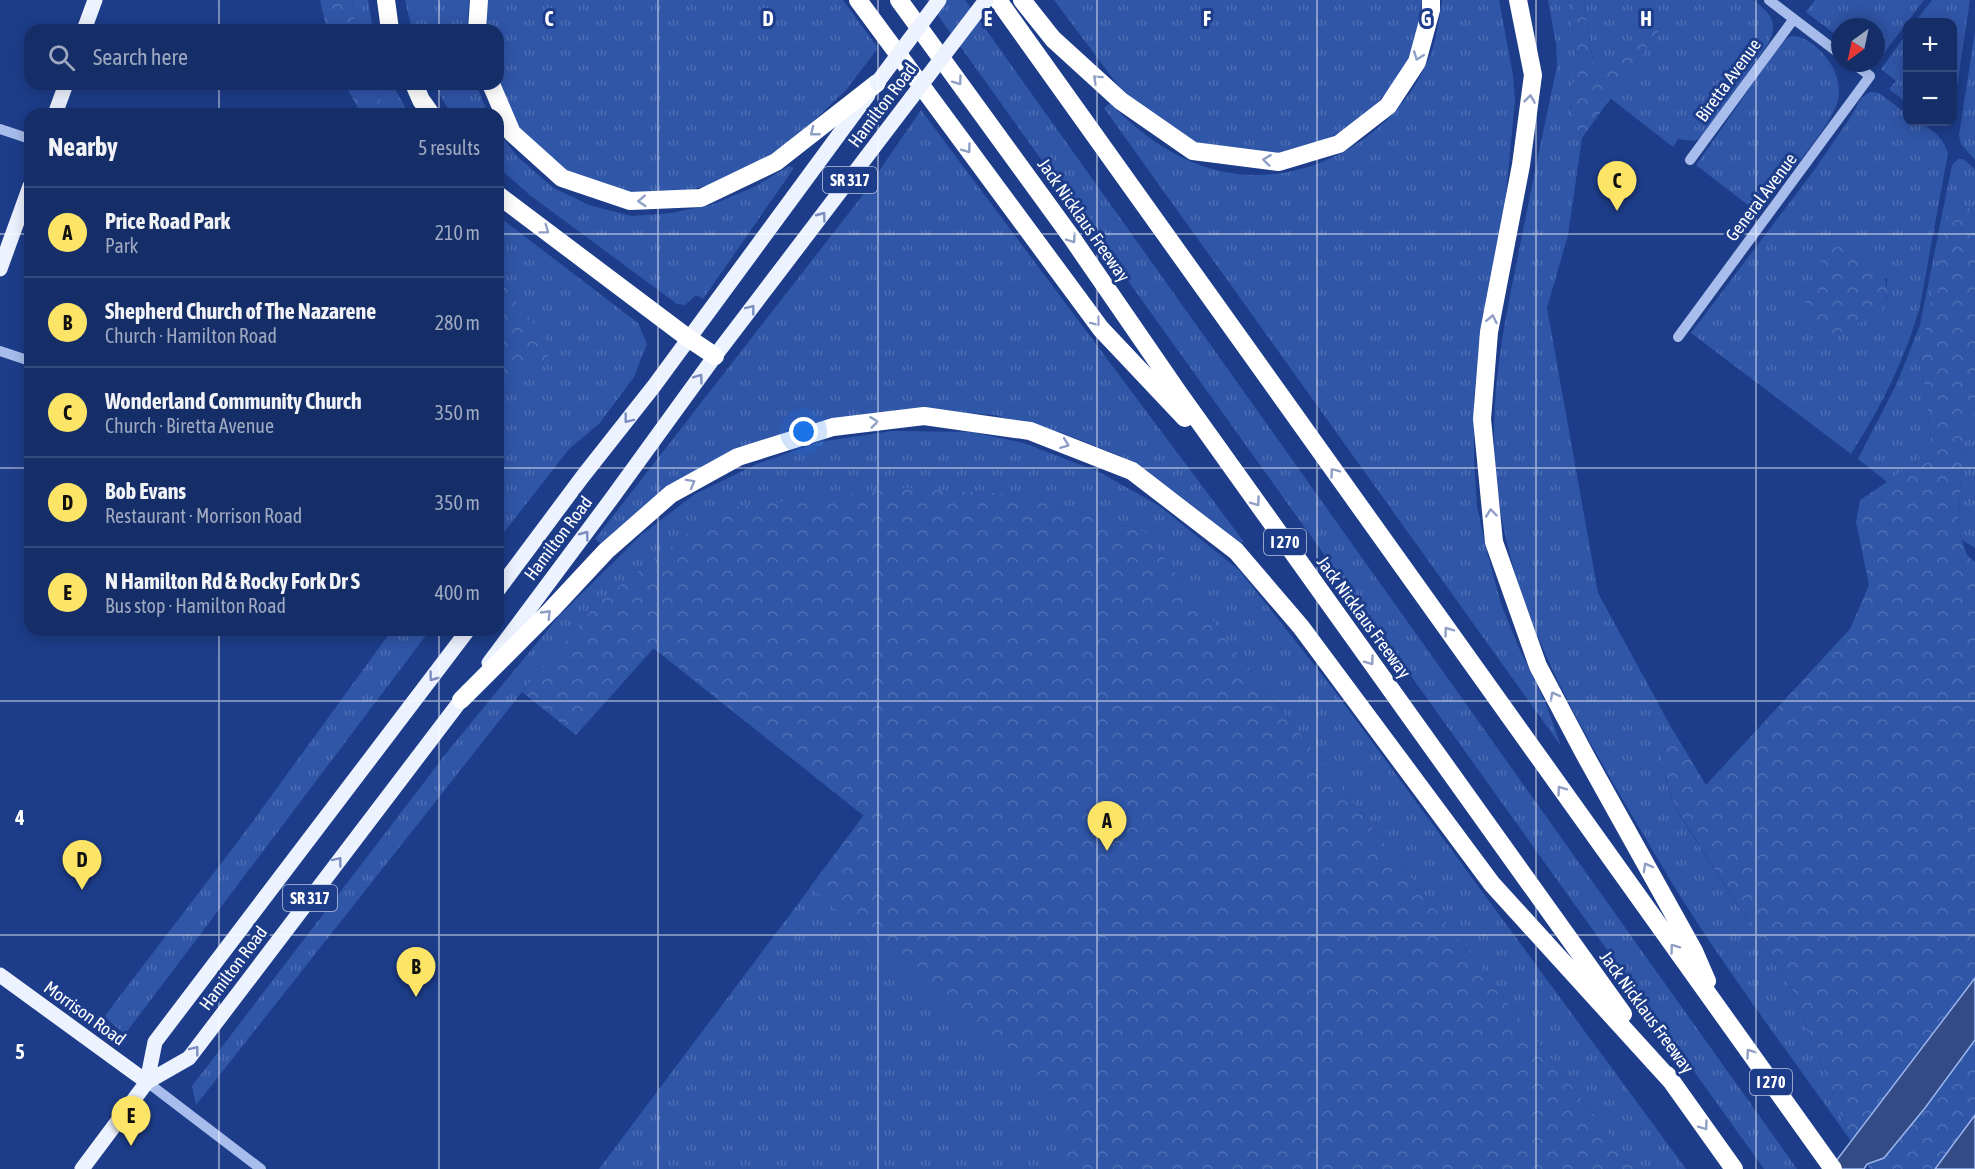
<!DOCTYPE html>
<meta charset="utf-8">
<style>
:root{--surface:#162e68;--page:#1f366e;--text:#f1f3f6;--muted:#9ea8c0;--line:#354a7c;--accent:#fce566}
body{margin:0;font-family:"Asap Condensed",sans-serif;background:var(--page);color:var(--text)}
.controls{position:absolute;right:18px;top:18px;display:grid;overflow:hidden;border-radius:12px;box-shadow:0 3px 15px #0003}
.controls button{width:54px;height:54px;display:grid;place-items:center;padding:0;border:0;border-bottom:2px solid var(--line);background:var(--surface);color:var(--text);font:30px sans-serif}
.compass{position:absolute;left:1831px;top:18px;width:54px;height:54px;border-radius:50%;background:var(--surface);box-shadow:0 3px 15px #0003;rotate:213deg}
.you{position:absolute;left:804px;top:432px;width:21px;height:21px;margin:-15px;border:4px solid #fff;border-radius:50%;background:#1a73e8;box-shadow:0 0 0 9px #1a73e833}
.badge{display:grid;place-items:center;width:39px;height:39px;border-radius:50%;background:var(--accent);color:#111;font-size:20px;font-weight:700}
.pin{position:absolute;translate:-50% -50px;filter:drop-shadow(0 2px 3px #0008)}
.pin::after{content:'';position:absolute;top:32px;width:21px;height:18px;background:inherit;clip-path:polygon(0 0,100% 0,50% 100%)}
.list{margin:0;padding:0;list-style:none}
h2{display:flex;justify-content:space-between;align-items:center;height:78px;margin:0;padding:0 24px;font-size:26px}
h2 small{font-size:20px;font-weight:400;color:var(--muted)}
.list li{display:grid;grid-template-columns:39px 1fr auto;gap:18px;align-items:center;box-sizing:border-box;height:90px;padding:0 24px;border-top:2px solid var(--line)}
.list b{display:block;font-size:22px;white-space:nowrap}
.list p{margin:0;font-size:20px;white-space:nowrap;color:var(--muted)}
.list em{font-size:20px;font-style:normal;color:var(--muted)}
.icon{flex:none;width:33px;height:33px;fill:none;stroke:currentColor;stroke-width:2;stroke-linecap:round;stroke-linejoin:round}
.map{position:relative;flex:none;width:1975px;height:1169px;overflow:hidden}
.search{position:absolute;background:var(--surface);box-shadow:0 3px 15px #0003;left:24px;top:24px;width:480px;height:66px;display:flex;align-items:center;gap:15px;box-sizing:border-box;padding:0 21px;border-radius:18px;color:var(--muted);font-size:22px}
.panel{position:absolute;background:var(--surface);box-shadow:0 3px 15px #0003;left:24px;top:108px;width:480px;height:528px;border-radius:18px}
.map>svg:first-child{display:block}
</style>
<div class="map">
<svg width="1975" height="1169" viewBox="0 0 1975 1169">
<defs>
<pattern id="grass-tufts" width="24" height="20" patternUnits="userSpaceOnUse" patternTransform="scale(1.5)"><rect width="24" height="20" fill="#3056a8"/><path d="M3 7l-1-3M5 7V3M7 7l1-3M15 17l-1-3M17 17v-4M19 17l1-3" fill="none" stroke="#4f6fb5"/></pattern>
<pattern id="forest-crowns" width="20" height="18" patternUnits="userSpaceOnUse" patternTransform="scale(1.5)"><rect width="20" height="18" fill="#3056a8"/><path d="M2 6a3 3 0 1 1 6 0M12 15a3 3 0 1 1 6 0" fill="none" stroke="#4f6fb5"/></pattern>
</defs>
<rect width="100%" height="100%" fill="#1d3d8a"/>
<path fill="url(#grass-tufts)" fill-rule="evenodd" d="M 352,0 L 368,0 L 373,30 L 356,30 Z
M 405,0 L 469,0 L 467,30 L 412,30 Z
M 488,0 L 843,0 L 878,48 L 846,90 L 800,134 L 763,160 L 710,185 L 666,195 L 628,195 L 565,172 L 517,127 L 498,84 L 498,30 L 486,30 L 485,14 Z
M 927,0 L 965,0 L 1797,1169 L 1764,1169 Z
M 1054,0 L 1422,0 L 1417,38 L 1406,65 L 1392,86 L 1370,111 L 1347,129 L 1318,143 L 1287,153 L 1222,151 L 1188,140 L 1139,106 L 1117,84 Z
M 1442,0 L 1499,0 L 1513,75 L 1515,100 L 1505,204 L 1479,345 L 1474,399 L 1474,458 L 1477,507 L 1486,548 L 1501,604 L 1519,648 L 1546,704 L 1561,746 L 1104,108 L 1110,103 C 1141,134 1169,156 1212,169 C 1299,194 1396,139 1429,58 C 1437,40 1439,19 1442,0 Z
M 1548,0 L 1568,0 C 1570,18 1575,38 1576,56 C 1578,90 1559,103 1582,138 L 1568,235 L 1547,308 L 1598,593 L 1671,727 L 1661,762 L 1675,808 L 1793,991 L 1851,1141 C 1791,1056 1727,972 1672,883 C 1657,858 1642,832 1627,807 C 1557,687 1492,571 1494,427 C 1495,367 1507,310 1519,251 C 1531,189 1544,128 1557,66 L 1556,44 Z
M 1583,0 L 1753,0 C 1771,14 1779,21 1768,44 L 1701,137 L 1695,141 L 1678,139 L 1673,147 L 1610,98 L 1661,28 L 1607,71 L 1601,73 L 1593,61 Z
M 1815,0 L 1924,0 L 1875,65 L 1872,63 L 1876,63 L 1876,27 L 1840,27 L 1840,38 L 1806,12 Z
M 1932,0 L 1970,0 L 1953,114 L 1952,22 L 1915,22 Z
M 1975,31 L 1975,160 L 1961,144 L 1959,135 Z
M 1907,33 L 1907,103 L 1889,89 L 1896,81 L 1881,69 Z
M 1792,36 C 1806,36 1817,47 1826,57 C 1836,69 1841,85 1838,100 C 1832,127 1777,188 1757,212 L 1696,165 L 1780,45 L 1786,39 Z
M 372,84 L 392,84 L 409,114 L 389,114 Z
M 434,84 L 476,84 L 488,114 L 451,114 Z
M 1870,92 L 1879,93 L 1907,114 L 1908,122 C 1926,122 1943,136 1948,153 L 1920,306 C 1905,360 1881,407 1851,454 L 1691,333 L 1815,169 L 1852,115 L 1861,98 ZM 1827,251 L 1887,279 L 1887,299 L 1879,313 L 1801,312 L 1820,264 Z
M 921,110 L 1244,542 L 1238,543 L 1179,495 L 1121,456 L 1062,433 L 994,415 L 922,409 L 803,427 L 601,544 L 595,539 L 859,200 Z
M 498,132 L 518,157 L 552,187 L 589,205 L 631,216 L 671,213 L 711,205 L 754,187 L 789,166 L 794,168 L 703,299 L 696,295 L 685,305 L 677,304 L 531,196 L 498,167 Z
M 1958,159 L 1963,159 L 1975,169 L 1975,211 L 1962,205 L 1920,355 L 1931,437 L 1918,461 L 1887,482 L 1858,459 L 1897,383 L 1920,325 L 1952,165 Z
M 498,216 L 638,323 L 647,344 L 634,377 L 599,424 L 569,449 L 498,540 L 498,389 L 547,358 L 552,348 L 498,278 Z
M 1975,410 L 1975,548 L 1962,540 L 1958,529 L 1964,431 Z
M 892,431 L 971,432 L 1024,443 L 1099,472 L 1158,505 L 1239,570 L 1331,686 L 1686,1169 L 1636,1169 L 1144,532 L 1026,495 L 996,494 L 1623,1169 L 599,1169 L 864,816 L 598,604 L 522,692 L 196,1105 L 192,1086 L 448,751 L 559,616 L 641,535 L 695,494 L 757,464 L 819,442 Z
M 392,630 L 430,630 L 125,1034 L 104,1017 L 245,832 Z"/>
<path fill="url(#forest-crowns)" d="M 320,0 L 352,0 L 356,30 L 327,30 Z
M 1568,0 L 1583,0 L 1593,61 L 1602,73 L 1607,71 L 1652,13 L 1662,16 L 1661,28 L 1582,138 C 1559,103 1578,90 1576,56 C 1575,38 1570,18 1568,0 Z
M 345,84 L 372,84 L 389,114 L 361,114 Z
M 1962,205 L 1975,211 L 1975,410 L 1964,431 L 1958,529 L 1967,555 L 1975,562 L 1975,978 L 1851,1141 L 1793,991 L 1675,807 L 1661,762 L 1671,727 L 1706,785 L 1850,629 L 1869,585 L 1856,522 L 1860,500 L 1918,461 L 1931,437 L 1920,355 L 1949,211 Z
M 1845,244 C 1867,252 1887,266 1887,292 C 1887,299 1884,308 1879,313 C 1874,318 1864,321 1858,324 C 1836,336 1826,339 1803,325 L 1801,312 L 1820,264 L 1827,251 Z
M 498,278 L 552,347 L 548,358 L 498,389 Z
M 904,488 L 1026,495 L 1144,532 L 1636,1169 L 1065,1169 L 1065,1116 L 810,887 L 864,815 L 654,648 L 576,735 L 522,692 L 598,603 L 719,509 Z
M 1975,1040 L 1975,1115 L 1935,1169 L 1870,1169 L 1867,1164 L 1884,1158 L 1925,1108 Z"/>
<path fill="#344b85" stroke="#9bb6ee" stroke-width="1.5" d="M 1975,978 L 1975,1040 L 1925,1108 L 1884,1158 L 1867,1164 L 1864,1169 L 1830,1169 Z
M 1975,1115 L 1975,1169 L 1935,1169 Z"/>
<g fill="none" stroke-linecap="round" stroke-linejoin="round">
<path stroke="#a8bdec" stroke-width="10" d="M 1769,0 L 1840,54
M 0,129 L 30,139
M 1690,160 L 1793,20
M 1678,337 L 1870,76 L 1853,63
M 0,351 L 30,361
M 147,1082 L 261,1169"/>
<path stroke="#edf2ff" stroke-width="15" d="M 84,30 L 95,0
M 55,114 L 66,84
M 0,269 L 30,186
M 498,590 L 583,476 L 654,386 L 868,95
M 489,663 L 612,498 L 715,356 L 912,97
M 0,975 L 147,1082
M 147,1082 L 155,1042 L 468,630
M 82,1169 L 147,1082 L 189,1058 L 468,691"/>
<path stroke="#fff" stroke-width="18" d="M 386,0 L 390,30
M 858,0 L 1101,329 L 1185,418
M 899,0 L 1072,238 L 1178,392 L 1623,1014
M 998,0 L 1833,1169
M 1022,0 L 1053,39 L 1121,101 L 1193,151 L 1279,162 L 1339,144 L 1388,106 L 1417,62 L 1431,10 L 1431,0
M 1518,0 L 1533,75 L 1521,165 L 1489,332 L 1482,419 L 1494,542 L 1538,666 L 1585,755 L 1694,951 L 1707,981
M 477,30 L 479,0
M 414,84 L 421,100 L 431,114
M 491,84 L 512,133 L 562,178 L 630,201 L 701,198 L 776,162 L 877,83
M 498,195 L 688,338 L 715,356
M 461,700 L 551,610 L 606,551 L 671,494 L 738,457 L 833,427 L 924,416 L 1030,431 L 1132,471 L 1236,551 L 1301,627 L 1492,884 L 1673,1083
M 1667,1075 L 1734,1169"/>
<path stroke="#edf2ff" stroke-width="15" d="M 877,83 L 939,0
M 912,97 L 986,0"/>
</g>
<defs><path id="oneway-chevron" d="M-2-3.5L2.5 0L-2 3.5" fill="none" stroke-width="1.6" stroke-linecap="round" stroke-linejoin="round" transform="scale(1.5)"/></defs>
<g stroke="#8e9ec4">
<use href="#oneway-chevron" transform="translate(1418 56) rotate(110)"/>
<use href="#oneway-chevron" transform="translate(1097 79) rotate(-138)"/>
<use href="#oneway-chevron" transform="translate(958 81) rotate(54)"/>
<use href="#oneway-chevron" transform="translate(1530 99) rotate(-83)"/>
<use href="#oneway-chevron" transform="translate(814 132) rotate(142)"/>
<use href="#oneway-chevron" transform="translate(967 149) rotate(54)"/>
<use href="#oneway-chevron" transform="translate(1267 160) rotate(-173)"/>
<use href="#oneway-chevron" transform="translate(642 201) rotate(177)"/>
<use href="#oneway-chevron" transform="translate(545 230) rotate(36)"/>
<use href="#oneway-chevron" transform="translate(1072 239) rotate(55)"/>
<use href="#oneway-chevron" transform="translate(1492 319) rotate(-79)"/>
<use href="#oneway-chevron" transform="translate(1096 322) rotate(52)"/>
<use href="#oneway-chevron" transform="translate(874 422) rotate(-7)"/>
<use href="#oneway-chevron" transform="translate(1065 444) rotate(21)"/>
<use href="#oneway-chevron" transform="translate(1334 472) rotate(-126)"/>
<use href="#oneway-chevron" transform="translate(691 483) rotate(-29)"/>
<use href="#oneway-chevron" transform="translate(1256 502) rotate(55)"/>
<use href="#oneway-chevron" transform="translate(1491 513) rotate(-96)"/>
<use href="#oneway-chevron" transform="translate(547 614) rotate(-46)"/>
<use href="#oneway-chevron" transform="translate(1448 631) rotate(-126)"/>
<use href="#oneway-chevron" transform="translate(1370 661) rotate(54)"/>
<use href="#oneway-chevron" transform="translate(1554 696) rotate(-118)"/>
<use href="#oneway-chevron" transform="translate(1561 790) rotate(-126)"/>
<use href="#oneway-chevron" transform="translate(1647 867) rotate(-119)"/>
<use href="#oneway-chevron" transform="translate(1674 948) rotate(-126)"/>
<use href="#oneway-chevron" transform="translate(1750 1053) rotate(-126)"/>
<use href="#oneway-chevron" transform="translate(1704 1126) rotate(54)"/>
</g>
<g stroke="#7b8ebf">
<use href="#oneway-chevron" transform="translate(822 216) rotate(-53)"/>
<use href="#oneway-chevron" transform="translate(751 309) rotate(-52)"/>
<use href="#oneway-chevron" transform="translate(699 378) rotate(-54)"/>
<use href="#oneway-chevron" transform="translate(628 419) rotate(128)"/>
<use href="#oneway-chevron" transform="translate(585 535) rotate(-53)"/>
<use href="#oneway-chevron" transform="translate(433 677) rotate(127)"/>
<use href="#oneway-chevron" transform="translate(338 861) rotate(-52)"/>
<use href="#oneway-chevron" transform="translate(195 1050) rotate(-52)"/>
</g>
<path fill="none" stroke="#fff" stroke-width="1.5" stroke-opacity="0.55" d="M 219,0 L 219,30M 439,0 L 439,30M 658,0 L 658,1169M 878,0 L 878,1169M 1097,0 L 1097,1169M 1317,0 L 1317,1169M 1536,0 L 1536,1169M 1756,0 L 1756,1169M 219,84 L 219,114M 439,84 L 439,114M 0,234 L 30,234M 498,234 L 1975,234M 0,468 L 30,468M 498,468 L 1975,468M 219,630 L 219,1169M 439,630 L 439,1169M 0,701 L 1975,701M 0,935 L 1975,935"/>
<g text-anchor="middle" dominant-baseline="central" stroke-width="6" stroke-linejoin="round" paint-order="stroke">
<g fill="#1d3d8a" stroke="#bbc5dc" stroke-width="1.5">
<rect x="823" y="167" width="54" height="26" rx="4.5"/>
<rect x="1264" y="529" width="42" height="26" rx="4.5"/>
<rect x="283" y="885" width="54" height="26" rx="4.5"/>
<rect x="1750" y="1069" width="42" height="26" rx="4.5"/>
</g>
<g font-size="16" font-weight="bold" fill="#fff">
<text x="850" y="180">SR 317</text>
<text x="1285" y="542">I 270</text>
<text x="310" y="898">SR 317</text>
<text x="1771" y="1082">I 270</text>
</g>
<g font-size="18" fill="#fff" stroke="#1d3d8a">
<text transform="translate(1728 80) rotate(-54)">Biretta Avenue</text>
<text transform="translate(882 105) rotate(-53)">Hamilton Road</text>
<text transform="translate(1761 197) rotate(-53)">General Avenue</text>
<text transform="translate(1084 220) rotate(55)">Jack Nicklaus Freeway</text>
<text transform="translate(558 538) rotate(-53)">Hamilton Road</text>
<text transform="translate(1364 617) rotate(54)">Jack Nicklaus Freeway</text>
<text transform="translate(233 968) rotate(-53)">Hamilton Road</text>
<text transform="translate(1647 1012) rotate(54)">Jack Nicklaus Freeway</text>
<text transform="translate(85 1013) rotate(36)">Morrison Road</text>
</g>
</g>
<g font-size="20" text-anchor="middle" font-weight="bold" fill="#fff" stroke="#1d3d8a" stroke-width="6" stroke-linejoin="round" paint-order="stroke">
<text x="549" y="26">C</text>
<text x="768" y="26">D</text>
<text x="988" y="26">E</text>
<text x="1207" y="26">F</text>
<text x="1426" y="26">G</text>
<text x="1646" y="26">H</text>
<text x="20" y="825">4</text>
<text x="20" y="1059">5</text>
</g>
</svg>
<div class="controls">
<button>+</button>
<button>−</button>
</div>
<svg class="compass" viewBox="-18 -18 36 36"><path d="M0-13l5 13h-10z" fill="#e53935"/><path d="M0 13l5-13h-10z" fill="#9ea8c0"/></svg>
<div class="you"></div>
<div class="pin badge" style="left:1107px;top:851px">A</div>
<div class="pin badge" style="left:416px;top:997px">B</div>
<div class="pin badge" style="left:1617px;top:211px">C</div>
<div class="pin badge" style="left:82px;top:890px">D</div>
<div class="pin badge" style="left:131px;top:1146px">E</div>
<div class="search"><svg class="icon" aria-label="search" viewBox="0 0 24 24"><circle cx="10" cy="10" r="6"/><path d="M15 15l6 6"/></svg>Search here</div>
<section class="panel">
<h2>Nearby<small>5 results</small></h2>
<ul class="list">
<li><span class="badge">A</span><div><b>Price Road Park</b><p>Park</p></div><em>210 m</em></li>
<li><span class="badge">B</span><div><b>Shepherd Church of The Nazarene</b><p>Church · Hamilton Road</p></div><em>280 m</em></li>
<li><span class="badge">C</span><div><b>Wonderland Community Church</b><p>Church · Biretta Avenue</p></div><em>350 m</em></li>
<li><span class="badge">D</span><div><b>Bob Evans</b><p>Restaurant · Morrison Road</p></div><em>350 m</em></li>
<li><span class="badge">E</span><div><b>N Hamilton Rd &amp; Rocky Fork Dr S</b><p>Bus stop · Hamilton Road</p></div><em>400 m</em></li>
</ul>
</section>
</div>
